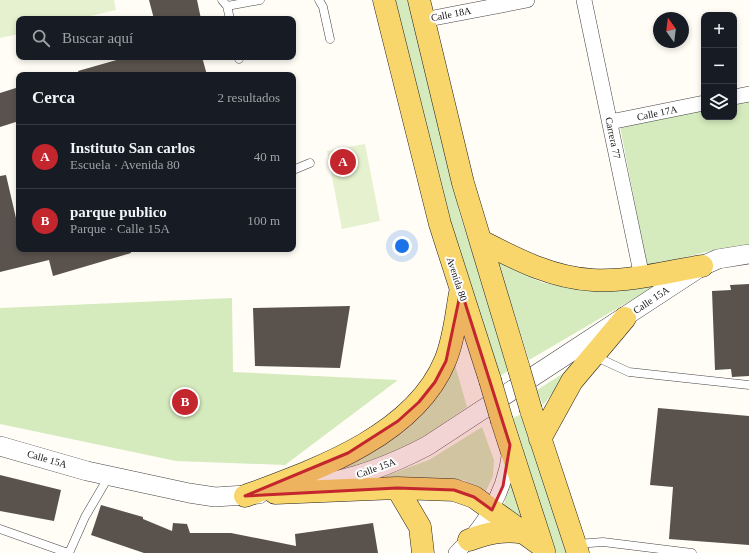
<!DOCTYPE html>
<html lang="es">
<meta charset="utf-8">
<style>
:root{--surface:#171b24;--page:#242831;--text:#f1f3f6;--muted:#9ea1a6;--line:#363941;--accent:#c4262e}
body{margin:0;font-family:Georgia,serif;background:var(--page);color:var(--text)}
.controls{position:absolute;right:12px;top:12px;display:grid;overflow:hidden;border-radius:8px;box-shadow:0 2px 6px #0003}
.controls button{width:36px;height:36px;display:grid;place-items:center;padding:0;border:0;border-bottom:1px solid var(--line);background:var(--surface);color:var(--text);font:20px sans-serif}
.compass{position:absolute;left:653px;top:12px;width:36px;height:36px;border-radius:50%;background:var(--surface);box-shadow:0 2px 6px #0003;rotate:346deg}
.you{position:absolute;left:402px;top:246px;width:14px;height:14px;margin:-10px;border:3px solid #fff;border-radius:50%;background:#1a73e8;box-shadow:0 0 0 6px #1a73e833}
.badge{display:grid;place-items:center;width:26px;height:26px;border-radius:50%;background:var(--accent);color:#fff;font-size:13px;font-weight:700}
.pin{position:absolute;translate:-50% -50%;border:2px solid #fff;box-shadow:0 1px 4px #0006}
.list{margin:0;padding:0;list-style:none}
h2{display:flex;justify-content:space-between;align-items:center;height:52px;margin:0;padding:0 16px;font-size:17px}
h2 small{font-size:13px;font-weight:400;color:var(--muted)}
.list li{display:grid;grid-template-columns:26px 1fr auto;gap:12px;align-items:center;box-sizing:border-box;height:64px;padding:0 16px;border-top:1px solid var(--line)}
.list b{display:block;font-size:15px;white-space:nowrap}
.list p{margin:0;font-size:13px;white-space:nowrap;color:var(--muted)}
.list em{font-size:13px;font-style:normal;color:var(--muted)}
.icon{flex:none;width:22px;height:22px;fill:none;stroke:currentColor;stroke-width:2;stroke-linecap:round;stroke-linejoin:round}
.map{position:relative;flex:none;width:749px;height:553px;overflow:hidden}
.search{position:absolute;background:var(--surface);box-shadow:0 2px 6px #0003;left:16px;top:16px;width:280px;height:44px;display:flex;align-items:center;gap:10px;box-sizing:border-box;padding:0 14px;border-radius:8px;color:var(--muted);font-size:15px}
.panel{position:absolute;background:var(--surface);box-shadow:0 2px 6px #0003;left:16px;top:72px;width:280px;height:180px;border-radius:8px}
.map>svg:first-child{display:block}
</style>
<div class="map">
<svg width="749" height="553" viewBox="0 0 749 553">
<rect width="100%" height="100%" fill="#fffdf5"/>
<path fill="#d5ebbd" d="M 395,0 L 409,0 L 460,215 L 511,369 L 499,377 L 461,268 Z
M 749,100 L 749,248 L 718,249 L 647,267 L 620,126 L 704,109 L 704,117 L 734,117 L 734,103 Z
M 498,262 L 543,283 L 576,288 L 664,281 L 529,360 Z
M 232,298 L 233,372 L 398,380 L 285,465 L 176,461 L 0,424 L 0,308 Z
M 453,358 L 467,407 C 445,422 424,438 399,450 C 372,464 340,470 310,476 L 431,402 L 447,381 Z
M 573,367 L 543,405 L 537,390 Z
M 523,414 L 569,553 L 554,553 L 511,418 Z
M 482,427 L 494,460 L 493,476 L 484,495 L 464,480 L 434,480 L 361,485 L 429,460 Z
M 512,474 L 526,523 L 503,508 Z"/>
<path fill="#e6f2cf" d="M 0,0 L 114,0 L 116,10 L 78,19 L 19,19 L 19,34 L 0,38 Z
M 365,144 L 380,221 L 342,229 L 327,151 Z"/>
<path fill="#5a524d" d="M 149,0 L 197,0 L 201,19 L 154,19 Z
M 127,57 L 202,57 L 207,75 L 79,75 L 78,71 Z
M 19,87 L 19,121 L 0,127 L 0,93 Z
M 6,175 L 19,231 L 19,249 L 130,249 L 131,253 L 53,276 L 49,260 L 0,272 L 0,176 Z
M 749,284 L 749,376 L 732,377 L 731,369 L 715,370 L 712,291 L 731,290 L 730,285 Z
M 350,306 L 340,368 L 255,366 L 253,308 Z
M 658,408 L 749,416 L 749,545 L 669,539 L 673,487 L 650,485 Z
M 0,475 L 61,490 L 54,521 L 0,511 Z
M 101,505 L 143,517 L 143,519 L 172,531 L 173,523 L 187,524 L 190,533 L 231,533 L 296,546 L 295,534 L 373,523 L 378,553 L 144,553 L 91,535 Z"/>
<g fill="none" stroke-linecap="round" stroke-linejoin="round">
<defs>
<path id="service" d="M 222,0 L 227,6 L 260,0
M 319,0 L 323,7 L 330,39
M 227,6 L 230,19
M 239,57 L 239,59
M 293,170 L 310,163
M 594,356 L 629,372 L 749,385
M 0,529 L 68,553
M 576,544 L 603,542 L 692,553
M 69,553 L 85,517 L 109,476"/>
<path id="minor" d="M 584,0 L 642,277
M 423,20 L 527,0
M 734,97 L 749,94
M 610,122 L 704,103
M 456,553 C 486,525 505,492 510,451"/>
<path id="tertiary" d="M 0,446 L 87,471 L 189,493 L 215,497 L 259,494
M 317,485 C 355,478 393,464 427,446 L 702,266 L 718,259 L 749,254"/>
<path id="primary" d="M 384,0 L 440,224 L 490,380
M 419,0 L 463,183 L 519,369
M 481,241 C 516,259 552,278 593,280 C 629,282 666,272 702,266
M 531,410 L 578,553
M 502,421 L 544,551
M 540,439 L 572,381 L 625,318
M 397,488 L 420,527 L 423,553
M 275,493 L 397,488 L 454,490 L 474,497 L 542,546
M 245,496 C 315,470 414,436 445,361 C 454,340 456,315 460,293
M 469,540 C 488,533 505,529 524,533"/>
</defs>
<use href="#service" stroke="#444" stroke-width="9"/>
<use href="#minor" stroke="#444" stroke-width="16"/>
<use href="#tertiary" stroke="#444" stroke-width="20"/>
<use href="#primary" stroke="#222" stroke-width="23"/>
<use href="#service" stroke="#fff" stroke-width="8"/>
<use href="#minor" stroke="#fff" stroke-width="15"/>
<use href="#tertiary" stroke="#fff" stroke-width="19"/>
<use href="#primary" stroke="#f9d66b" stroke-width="22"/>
<defs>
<path id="primary-bridge" d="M 519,369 L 531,410
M 490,380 L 502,421"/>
</defs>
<use href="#primary-bridge" stroke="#222" stroke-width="23" stroke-linecap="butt"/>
<use href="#primary-bridge" stroke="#f9d66b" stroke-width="22"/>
</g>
<path fill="#c4262e" fill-opacity="0.2" stroke="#c4262e" stroke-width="3" stroke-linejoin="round" d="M 461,290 L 510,445 L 503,486 L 492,510 L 474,497 L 454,490 L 397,488 L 245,496 L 348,453 L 398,421 L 419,402 L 435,382 L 446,361 Z"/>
<g text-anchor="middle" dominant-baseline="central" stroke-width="4" stroke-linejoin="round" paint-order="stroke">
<g font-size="10" fill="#111" stroke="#fff">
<text transform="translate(451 14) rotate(-11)">Calle 18A</text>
<text transform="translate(657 113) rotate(-12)">Calle 17A</text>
<text transform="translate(613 138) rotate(78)">Carrera 77</text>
<text transform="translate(457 279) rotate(72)">Avenida 80</text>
<text transform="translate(651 300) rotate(-34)">Calle 15A</text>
<text transform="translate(47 459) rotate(16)">Calle 15A</text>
<text transform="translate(376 468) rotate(-20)">Calle 15A</text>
</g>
</g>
</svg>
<div class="controls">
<button>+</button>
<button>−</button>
<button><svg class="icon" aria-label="layers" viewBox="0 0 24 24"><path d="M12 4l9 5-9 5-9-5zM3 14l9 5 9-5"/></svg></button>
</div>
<svg class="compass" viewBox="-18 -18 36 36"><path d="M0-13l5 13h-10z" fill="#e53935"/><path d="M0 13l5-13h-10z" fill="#9ea1a6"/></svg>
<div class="you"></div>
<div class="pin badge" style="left:343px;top:162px">A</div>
<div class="pin badge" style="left:185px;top:402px">B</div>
<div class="search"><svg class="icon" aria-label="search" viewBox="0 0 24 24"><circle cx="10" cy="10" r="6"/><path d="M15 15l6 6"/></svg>Buscar aquí</div>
<section class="panel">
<h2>Cerca<small>2 resultados</small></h2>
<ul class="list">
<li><span class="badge">A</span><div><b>Instituto San carlos</b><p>Escuela · Avenida 80</p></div><em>40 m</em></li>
<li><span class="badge">B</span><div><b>parque publico</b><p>Parque · Calle 15A</p></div><em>100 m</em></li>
</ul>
</section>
</div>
